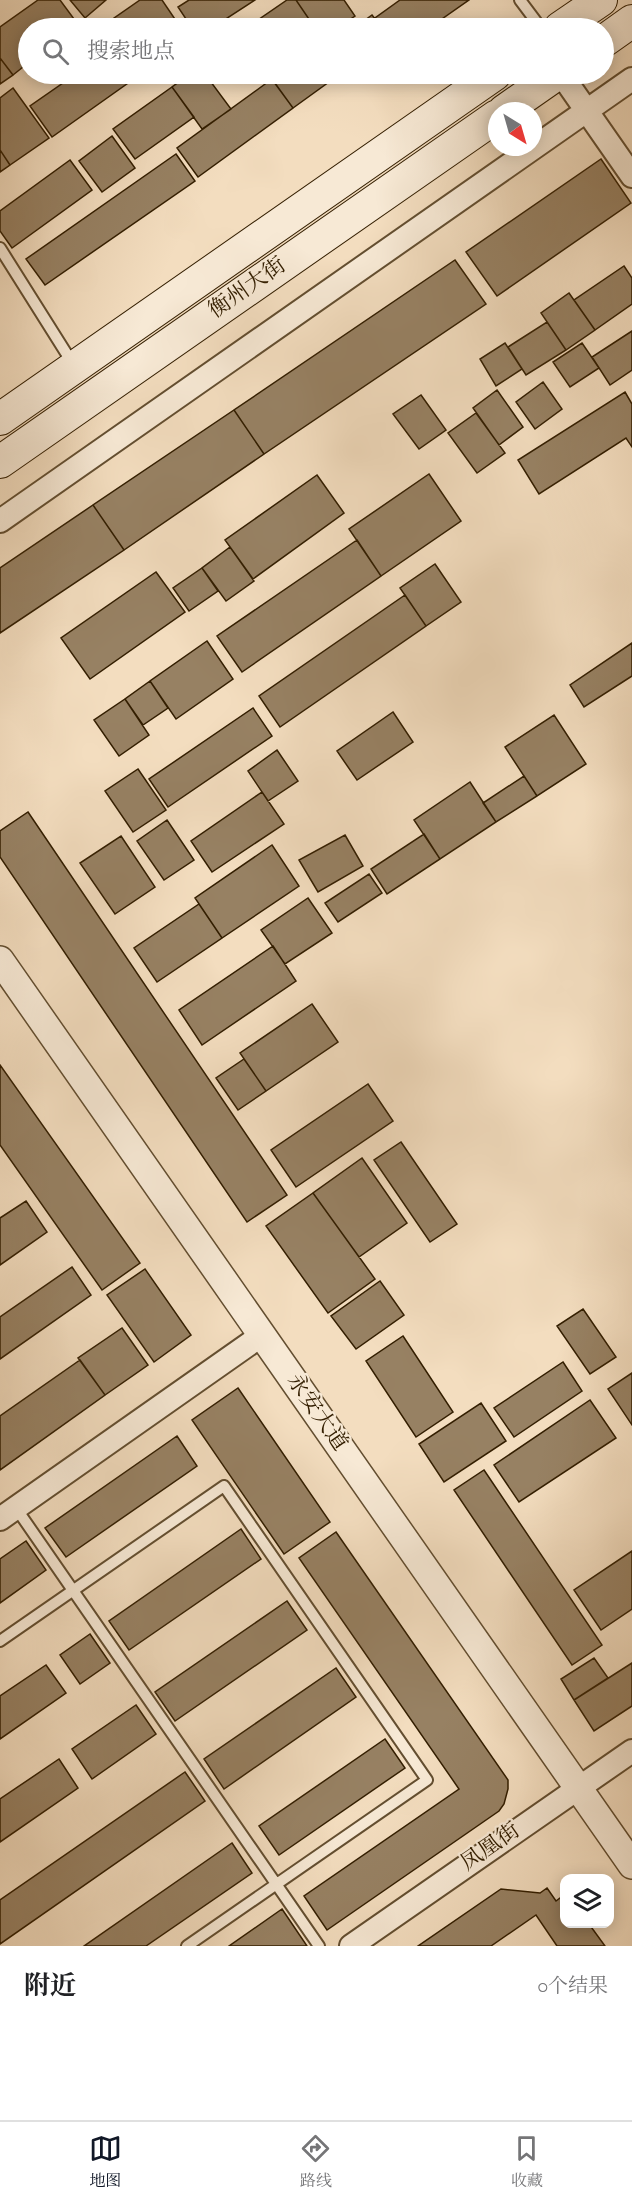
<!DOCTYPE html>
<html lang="zh">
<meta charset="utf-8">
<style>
:root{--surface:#fff;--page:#f2f2f2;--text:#202124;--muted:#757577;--line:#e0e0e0;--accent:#111827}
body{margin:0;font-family:"Sorts Mill Goudy","Noto Serif SC",serif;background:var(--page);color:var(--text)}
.controls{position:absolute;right:18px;bottom:18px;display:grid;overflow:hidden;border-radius:12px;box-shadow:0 3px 15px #0003}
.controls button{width:54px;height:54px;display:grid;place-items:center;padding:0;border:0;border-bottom:2px solid var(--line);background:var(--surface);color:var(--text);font:30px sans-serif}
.compass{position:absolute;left:488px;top:102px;width:54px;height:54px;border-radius:50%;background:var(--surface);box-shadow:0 3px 15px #0003;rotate:143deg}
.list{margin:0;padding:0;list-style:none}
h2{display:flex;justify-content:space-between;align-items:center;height:78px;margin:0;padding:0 24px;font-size:26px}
h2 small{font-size:20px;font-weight:400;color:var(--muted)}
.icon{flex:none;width:33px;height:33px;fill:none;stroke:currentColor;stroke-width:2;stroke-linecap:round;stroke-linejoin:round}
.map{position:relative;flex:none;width:632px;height:1946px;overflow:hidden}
.search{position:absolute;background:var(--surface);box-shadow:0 3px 15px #0003;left:18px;right:18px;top:18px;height:66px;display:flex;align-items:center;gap:15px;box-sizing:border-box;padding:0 21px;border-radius:33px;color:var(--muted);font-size:22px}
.sheet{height:174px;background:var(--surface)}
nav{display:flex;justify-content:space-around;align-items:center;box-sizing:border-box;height:84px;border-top:2px solid var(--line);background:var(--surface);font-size:16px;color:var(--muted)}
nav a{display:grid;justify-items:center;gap:3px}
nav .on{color:var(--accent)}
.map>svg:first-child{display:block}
</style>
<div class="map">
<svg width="632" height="1946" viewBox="0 0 632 1946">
<rect width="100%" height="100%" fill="#f3ddbf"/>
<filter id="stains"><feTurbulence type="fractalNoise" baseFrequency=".00333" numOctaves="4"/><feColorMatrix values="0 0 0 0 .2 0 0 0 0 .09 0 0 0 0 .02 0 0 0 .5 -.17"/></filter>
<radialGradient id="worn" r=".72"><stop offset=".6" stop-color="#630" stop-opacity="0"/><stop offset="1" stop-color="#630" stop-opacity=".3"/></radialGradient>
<path fill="#978163" stroke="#331e00" stroke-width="1.5" d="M 38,0 L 60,0 L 80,27 L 77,28 L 28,28 L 28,63 L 13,75 L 0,58 L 0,27 Z
M 70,0 L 106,0 L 85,18 Z
M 140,0 L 162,0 L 181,28 L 111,28 L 107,23 Z
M 189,0 L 255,0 L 212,28 L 192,28 L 178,7 Z
M 287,0 L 296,0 L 313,25 L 307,28 L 255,28 L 252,24 Z
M 296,0 L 344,0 L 355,16 L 337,28 L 315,28 Z
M 400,0 L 469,0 L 429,28 L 382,28 L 375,18 Z
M 372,15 L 382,28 L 354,28 Z
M 0,58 L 13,75 L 0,84 Z
M 76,74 L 137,74 L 138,76 L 52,137 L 30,106 Z
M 190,74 L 205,74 L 231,109 L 202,129 L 172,87 Z
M 268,74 L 340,74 L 293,108 Z
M 272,79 L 293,108 L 198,177 L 177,148 Z
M 172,87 L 194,117 L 135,159 L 113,129 Z
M 13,88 L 49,138 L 10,165 L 0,150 L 0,98 Z
M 112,136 L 135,168 L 102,192 L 79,161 Z
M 0,150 L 10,165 L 0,172 Z
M 176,154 L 195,181 L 45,285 L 26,259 Z
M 601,159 L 631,203 L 497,296 L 466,252 Z
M 70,160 L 92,190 L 12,248 L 0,231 L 0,211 Z
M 455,260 L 486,304 L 264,454 L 234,410 Z
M 624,266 L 632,278 L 632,304 L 595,330 L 574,300 Z
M 569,293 L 595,330 L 566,350 L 541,313 Z
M 547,322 L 566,350 L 526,375 L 508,347 Z
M 632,331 L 632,370 L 610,385 L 592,357 Z
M 505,343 L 522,369 L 496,386 L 480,359 Z
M 582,343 L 599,368 L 570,387 L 553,362 Z
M 543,382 L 562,409 L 535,429 L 516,402 Z
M 497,390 L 523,427 L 499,445 L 473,408 Z
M 625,392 L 632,404 L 632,447 L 626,438 L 539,494 L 518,460 Z
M 421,395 L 446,430 L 419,449 L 393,414 Z
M 234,410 L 264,454 L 124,550 L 93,505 Z
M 476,413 L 505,453 L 477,473 L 448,433 Z
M 429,474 L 461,521 L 381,576 L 349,529 Z
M 317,475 L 344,513 L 253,579 L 225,540 Z
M 93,505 L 124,550 L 0,633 L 0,568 Z
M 357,540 L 381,576 L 242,672 L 217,636 Z
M 230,547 L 254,581 L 226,601 L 202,568 Z
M 435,564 L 461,602 L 426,626 L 400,588 Z
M 202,568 L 218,591 L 189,611 L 173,588 Z
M 156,572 L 185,612 L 90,679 L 61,638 Z
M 405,595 L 426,626 L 280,727 L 259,696 Z
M 207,641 L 233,679 L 176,719 L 150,681 Z
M 632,643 L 632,676 L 584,707 L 570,685 Z
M 150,681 L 168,708 L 143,725 L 125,699 Z
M 125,699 L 149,735 L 119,756 L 94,720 Z
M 253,708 L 272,736 L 168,807 L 149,779 Z
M 393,712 L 413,742 L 357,780 L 337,751 Z
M 554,715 L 586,764 L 537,796 L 505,747 Z
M 277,750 L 298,781 L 268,801 L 248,771 Z
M 138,769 L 166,810 L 133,832 L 105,791 Z
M 524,776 L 537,796 L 496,822 L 483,803 Z
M 470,782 L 496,822 L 440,859 L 414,820 Z
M 262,792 L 284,824 L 212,872 L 191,841 Z
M 28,812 L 287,1195 L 247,1222 L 0,857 L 0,831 Z
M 167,820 L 194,860 L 164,880 L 137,841 Z
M 424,834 L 440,859 L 387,894 L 371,869 Z
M 345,835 L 363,866 L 318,892 L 299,860 Z
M 121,836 L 155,887 L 115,914 L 80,863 Z
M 272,845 L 299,886 L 222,938 L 195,898 Z
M 369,874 L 382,893 L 338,922 L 325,903 Z
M 308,898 L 332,933 L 285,964 L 261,930 Z
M 199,904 L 222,938 L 157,982 L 134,948 Z
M 273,946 L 296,981 L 202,1045 L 179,1010 Z
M 312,1004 L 338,1042 L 266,1091 L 240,1053 Z
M 244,1059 L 266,1091 L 238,1110 L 216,1078 Z
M 0,1065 L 140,1263 L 102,1290 L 0,1145 Z
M 368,1084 L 393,1121 L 296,1187 L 271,1150 Z
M 401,1142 L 457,1224 L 430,1242 L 374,1160 Z
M 362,1158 L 407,1223 L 359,1257 L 313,1193 Z
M 313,1193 L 375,1279 L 328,1313 L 266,1226 Z
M 26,1201 L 47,1232 L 0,1265 L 0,1218 Z
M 72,1267 L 91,1295 L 0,1359 L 0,1317 Z
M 145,1269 L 191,1335 L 154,1362 L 107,1295 Z
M 380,1281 L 404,1315 L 356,1349 L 331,1316 Z
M 583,1309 L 616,1357 L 590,1374 L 557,1326 Z
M 122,1328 L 148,1365 L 105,1395 L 78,1358 Z
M 403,1336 L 453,1412 L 416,1437 L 366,1361 Z
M 80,1360 L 105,1395 L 0,1470 L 0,1416 Z
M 563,1362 L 582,1391 L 514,1437 L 494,1408 Z
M 632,1373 L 632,1425 L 608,1389 Z
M 238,1388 L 330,1522 L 284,1554 L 192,1420 Z
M 590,1400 L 616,1438 L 519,1502 L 494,1465 Z
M 481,1403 L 506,1441 L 444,1482 L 419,1444 Z
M 177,1436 L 197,1466 L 66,1557 L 45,1528 Z
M 484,1470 L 602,1645 L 572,1665 L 454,1490 Z
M 241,1529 L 261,1559 L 129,1650 L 109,1621 Z
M 336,1532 L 508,1780 L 508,1789 L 504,1804 L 499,1811 L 327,1930 L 304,1896 L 459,1789 L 299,1558 Z
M 26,1541 L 46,1570 L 0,1603 L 0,1559 Z
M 632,1551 L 632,1609 L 601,1630 L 574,1590 Z
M 287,1601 L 307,1630 L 175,1721 L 155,1692 Z
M 90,1634 L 110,1663 L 80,1684 L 60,1655 Z
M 594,1658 L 608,1678 L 574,1700 L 561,1679 Z
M 632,1663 L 632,1706 L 594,1731 L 574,1700 Z
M 46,1665 L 66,1693 L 0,1739 L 0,1696 Z
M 336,1668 L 356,1697 L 224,1789 L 204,1759 Z
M 136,1705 L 156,1734 L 92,1779 L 72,1749 Z
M 385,1739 L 405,1768 L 279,1855 L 259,1826 Z
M 59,1759 L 78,1788 L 0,1842 L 0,1799 Z
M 185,1772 L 205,1801 L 0,1944 L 0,1900 Z
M 232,1843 L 252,1873 L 146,1946 L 84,1946 Z
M 547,1888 L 556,1901 L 564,1895 L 564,1924 L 589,1924 L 605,1946 L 557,1946 L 536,1915 L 491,1946 L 418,1946 L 501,1889 L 540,1893 Z
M 282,1909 L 307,1946 L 229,1946 Z"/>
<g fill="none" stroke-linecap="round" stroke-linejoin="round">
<defs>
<path id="service" d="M 520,0 L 541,28
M 0,248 L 73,364
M 16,1508 L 319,1946
M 0,1641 L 224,1486 L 427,1780 L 187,1946"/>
<path id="minor" d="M 561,74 L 632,176
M 0,521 L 632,79
M 0,1519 L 262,1335
M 351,1946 L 632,1751"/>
<path id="tertiary" d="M 0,960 L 632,1865"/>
<path id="secondary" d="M 560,28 L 601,0
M 604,41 L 632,21
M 504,111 L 557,74
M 0,419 L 495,74
M 0,462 L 497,116"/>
</defs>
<use href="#service" stroke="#634e30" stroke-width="14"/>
<use href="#minor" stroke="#634e30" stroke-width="26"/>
<use href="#tertiary" stroke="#634e30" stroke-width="30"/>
<use href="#secondary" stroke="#331e00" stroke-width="34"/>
<use href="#service" stroke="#f7e9d5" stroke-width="10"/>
<use href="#minor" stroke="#f7e9d5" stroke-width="22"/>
<use href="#tertiary" stroke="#f7e9d5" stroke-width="27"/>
<use href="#secondary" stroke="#f7e9d5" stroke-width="32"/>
</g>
<g text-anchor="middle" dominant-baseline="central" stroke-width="4.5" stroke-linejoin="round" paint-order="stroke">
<g font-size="22" fill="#331e00" stroke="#f7e9d5">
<text transform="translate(248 289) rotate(-35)">衡州大街</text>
<text transform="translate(316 1413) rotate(55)">永安大道</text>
<text transform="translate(491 1848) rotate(-35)">凤凰街</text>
</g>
</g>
<rect width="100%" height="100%" filter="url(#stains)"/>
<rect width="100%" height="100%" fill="url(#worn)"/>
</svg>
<div class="controls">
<button><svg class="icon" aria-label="layers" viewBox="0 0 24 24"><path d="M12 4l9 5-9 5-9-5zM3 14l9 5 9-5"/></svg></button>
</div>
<svg class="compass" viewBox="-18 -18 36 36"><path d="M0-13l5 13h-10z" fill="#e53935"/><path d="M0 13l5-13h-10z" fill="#757577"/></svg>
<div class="search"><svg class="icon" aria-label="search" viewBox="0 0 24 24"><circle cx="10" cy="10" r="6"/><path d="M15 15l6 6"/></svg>搜索地点</div>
</div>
<section class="sheet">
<h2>附近<small>0个结果</small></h2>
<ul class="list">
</ul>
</section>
<nav>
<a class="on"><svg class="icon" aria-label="map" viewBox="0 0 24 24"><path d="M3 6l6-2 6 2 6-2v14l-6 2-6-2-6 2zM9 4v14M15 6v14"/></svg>地图</a>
<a><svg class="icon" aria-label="directions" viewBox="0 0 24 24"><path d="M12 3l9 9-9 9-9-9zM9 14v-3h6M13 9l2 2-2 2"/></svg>路线</a>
<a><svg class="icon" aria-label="saved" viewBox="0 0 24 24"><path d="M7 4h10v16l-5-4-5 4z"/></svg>收藏</a>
</nav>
